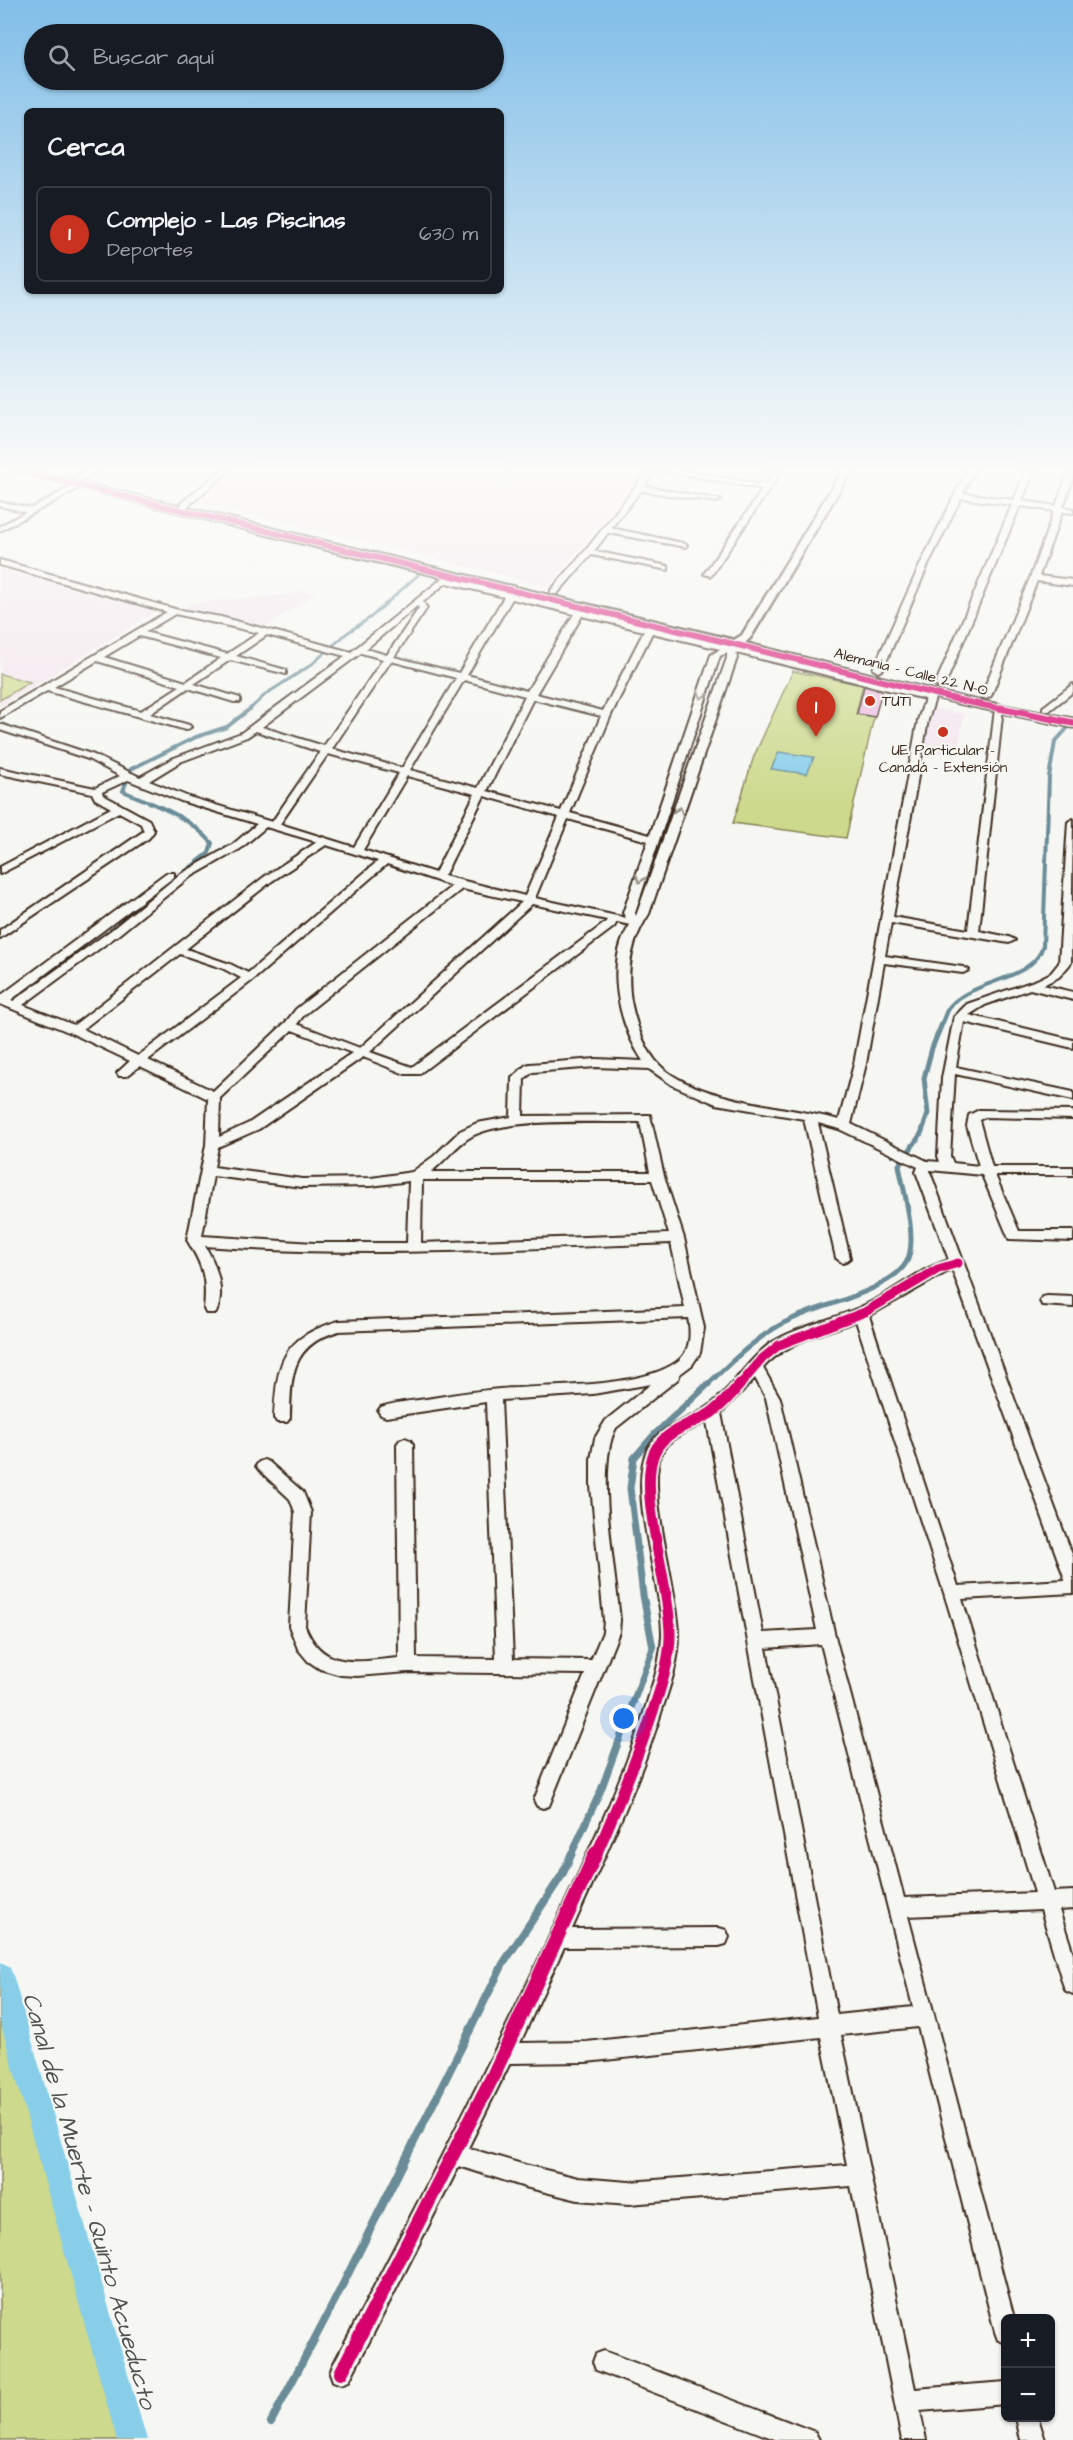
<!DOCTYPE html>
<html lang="es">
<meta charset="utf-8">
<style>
:root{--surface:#171b24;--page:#20242c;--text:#f1f3f6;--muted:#9ea1a6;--line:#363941;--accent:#c8321e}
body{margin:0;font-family:"Architects Daughter",sans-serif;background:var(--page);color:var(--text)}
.controls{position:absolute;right:18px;bottom:18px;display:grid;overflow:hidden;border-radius:9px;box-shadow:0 2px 4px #0004}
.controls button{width:54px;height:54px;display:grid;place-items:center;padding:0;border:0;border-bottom:2px solid var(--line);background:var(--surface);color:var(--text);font:30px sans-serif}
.you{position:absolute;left:624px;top:1719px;width:21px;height:21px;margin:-15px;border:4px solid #fff;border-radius:50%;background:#1a73e8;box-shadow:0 0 0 9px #1a73e833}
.badge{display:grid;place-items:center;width:39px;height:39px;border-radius:50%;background:var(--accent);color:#fff;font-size:20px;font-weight:700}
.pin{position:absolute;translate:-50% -50px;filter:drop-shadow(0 2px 3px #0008)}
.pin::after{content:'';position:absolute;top:32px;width:21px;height:18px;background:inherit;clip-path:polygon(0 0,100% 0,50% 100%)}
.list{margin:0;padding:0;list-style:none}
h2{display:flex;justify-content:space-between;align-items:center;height:78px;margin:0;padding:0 24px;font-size:26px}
h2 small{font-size:20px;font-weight:400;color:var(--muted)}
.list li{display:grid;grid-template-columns:39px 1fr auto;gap:18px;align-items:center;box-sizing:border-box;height:96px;margin:0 12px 12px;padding:0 12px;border:2px solid var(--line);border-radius:9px}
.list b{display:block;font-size:22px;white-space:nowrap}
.list p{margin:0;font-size:20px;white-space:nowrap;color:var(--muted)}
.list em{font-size:20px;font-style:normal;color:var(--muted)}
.icon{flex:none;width:33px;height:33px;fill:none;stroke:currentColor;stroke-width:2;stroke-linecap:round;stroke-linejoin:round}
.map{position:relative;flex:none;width:1073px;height:2440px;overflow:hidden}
.search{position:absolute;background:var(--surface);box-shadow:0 2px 4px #0004;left:24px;top:24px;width:480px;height:66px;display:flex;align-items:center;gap:15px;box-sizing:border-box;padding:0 21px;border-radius:33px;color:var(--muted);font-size:22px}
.panel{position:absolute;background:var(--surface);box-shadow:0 2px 4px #0004;left:24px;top:108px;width:480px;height:186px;border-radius:9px}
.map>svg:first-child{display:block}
</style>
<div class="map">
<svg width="1073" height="2440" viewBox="0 0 1073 2440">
<rect width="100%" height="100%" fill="#f6f6f2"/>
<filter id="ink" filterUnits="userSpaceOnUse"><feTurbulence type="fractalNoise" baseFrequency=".0167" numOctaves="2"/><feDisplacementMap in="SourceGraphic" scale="12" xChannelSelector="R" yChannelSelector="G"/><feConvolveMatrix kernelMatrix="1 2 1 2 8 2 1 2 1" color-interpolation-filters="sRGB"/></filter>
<g filter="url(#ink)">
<path fill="#f3e5ed" d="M 236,468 L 646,468 L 548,586 L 197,501 L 199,497 Z
M 0,569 L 155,612 L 0,706 Z
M 301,591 L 316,593 L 263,629 L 184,609 L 190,603 L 288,595 Z
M 931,708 L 964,714 L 957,755 L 922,751 Z"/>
<path fill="#cdd98c" stroke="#848255" stroke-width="1.5" d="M 793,671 L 863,685 L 856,714 L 874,717 L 846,838 L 733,823 L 754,756 Z
M 0,674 L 30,682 L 0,700 Z
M 0,1973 L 5,1993 L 132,2440 L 0,2440 Z"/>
<path fill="#88cee9" stroke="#698c98" stroke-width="1.5" d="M 779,752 L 814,757 L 807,774 L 771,769 Z"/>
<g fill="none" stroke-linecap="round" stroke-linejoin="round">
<path stroke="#698c98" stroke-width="3" d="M 249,710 L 266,694 L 311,665 L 347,633 L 371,617 L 418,575"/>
<path stroke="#698c98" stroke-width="4" d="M 119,923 L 209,853 L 212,843 C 189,816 155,805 123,791 L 131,769 L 196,737 L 227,727 L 251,708
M 947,1010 C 968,979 1032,983 1043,946 L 1049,777 L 1055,742 L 1073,722"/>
<path stroke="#698c98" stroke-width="5" d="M 706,1386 C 731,1362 760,1333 792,1319 C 821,1305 889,1291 906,1263 C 919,1242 903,1190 899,1165 L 921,1134 L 928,1114 L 924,1078 L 932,1048 L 948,1009"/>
<path stroke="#698c98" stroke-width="7" d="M 571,1855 L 601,1790 L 653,1648 L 643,1595 L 630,1488 L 634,1458 L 654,1435 L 708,1384"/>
<path stroke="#698c98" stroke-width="8" d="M 271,2422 L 335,2300 L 503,1964 L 562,1875 L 572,1853"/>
<path fill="#88cee9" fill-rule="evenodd" d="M 0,1962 L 9,1966 L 13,1975 L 147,2440 L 117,2440 L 0,2021 Z"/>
</g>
<path fill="#ecbde0" stroke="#3b2a1e" stroke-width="1.5" d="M 864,686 L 882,691 L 875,717 L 857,714 Z"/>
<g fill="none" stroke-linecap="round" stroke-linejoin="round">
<defs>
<path id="minor" d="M 90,468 L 99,468 L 80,482 L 74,482 L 74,478 Z
M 224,468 L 232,468 L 187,507 L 181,507 L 181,503 Z
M 650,468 L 671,468 L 765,485 L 777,468 L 784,468 L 711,576 L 704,574 L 763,489 L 656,470 L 644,486 L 721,500 L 717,502 L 641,491 L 611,528 L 683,543 L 687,545 L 686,547 L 608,533 L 594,551 L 668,566 L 668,570 L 591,555 L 557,594 L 551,594 L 551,590 L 586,550 Z
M 968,468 L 976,468 L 963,493 L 1014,500 L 1027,468 L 1035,468 L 1022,501 L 1056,506 L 1069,469 L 1073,468 L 1073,480 L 1063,507 L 1073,509 L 1073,513 L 1062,512 L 1039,576 L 1073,580 L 1073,586 L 1037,581 L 991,696 L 986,699 L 981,696 L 1030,578 L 1054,511 L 1020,506 L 945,685 L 940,688 L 935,685 L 1012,505 L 961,498 L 928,565 L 883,669 L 878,672 L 873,669 L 920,565 Z
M 76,484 L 83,486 L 0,531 L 0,526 L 26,512 L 0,506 L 0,502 L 32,508 Z
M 0,560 L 175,609 L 221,617 L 351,652 L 449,573 L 453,576 L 450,579 L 507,593 L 513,587 L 517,590 L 515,594 L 577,609 L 583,603 L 587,606 L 584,611 L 646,626 L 652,620 L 656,623 L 654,628 L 727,645 L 736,644 L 736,648 L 927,693 L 929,690 L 935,690 L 937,692 L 928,720 L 893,917 L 968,930 L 995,709 L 1003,707 L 979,931 L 1009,937 L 1015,940 L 1009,943 L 891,923 L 885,956 L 963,967 L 969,970 L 963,973 L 884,963 L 866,1064 L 851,1124 L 927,1161 L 940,1162 L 938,1156 L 942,1078 L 954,1017 L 967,1004 L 1037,980 L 1051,973 L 1059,963 L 1068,822 L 1073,819 L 1071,963 L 1059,977 L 1043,985 L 1073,992 L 1073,1000 L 1030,989 L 985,1005 L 969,1015 L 1073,1040 L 1073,1048 L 964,1022 L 956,1067 L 1073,1092 L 1073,1100 L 955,1074 L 950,1156 L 953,1163 L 979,1166 L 967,1126 L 969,1115 L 979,1110 L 1073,1111 L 1073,1119 L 985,1117 L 979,1120 L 992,1167 L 1073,1167 L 1073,1175 L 995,1175 L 1019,1231 L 1073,1231 L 1073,1241 L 1009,1239 L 982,1175 L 930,1170 L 930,1172 L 1073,1557 L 1073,1593 L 962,1599 L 1054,1892 L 1073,1891 L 1073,1909 L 1059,1910 L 1073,1953 L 1073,1994 L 1066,1991 L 1063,1984 L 1041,1910 L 908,1916 L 1014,2318 L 1006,2318 L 1006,2343 L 998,2340 L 995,2332 L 918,2027 L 841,2035 L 915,2389 L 1006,2382 L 1006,2404 L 920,2411 L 926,2440 L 902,2440 L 851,2186 L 629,2204 L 578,2200 L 525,2187 L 459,2166 L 349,2381 L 341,2384 L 333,2381 L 330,2373 L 333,2365 C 411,2216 489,2068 559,1916 C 593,1842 629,1767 651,1689 C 657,1672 661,1654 662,1636 C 663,1585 626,1491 648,1448 C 660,1425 690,1420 709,1406 C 733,1388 747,1360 771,1343 C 795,1327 837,1319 865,1305 C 894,1292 918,1269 949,1260 L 916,1172 L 918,1167 L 839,1129 L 818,1123 L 850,1258 L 843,1263 L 836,1258 L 804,1119 L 716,1104 L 672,1085 L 649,1069 L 596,1067 L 533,1072 L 524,1079 L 523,1116 L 650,1115 L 664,1176 L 684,1238 L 704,1328 L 700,1353 L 692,1365 L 680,1374 L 678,1379 L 616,1428 C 595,1465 616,1575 620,1620 L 619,1632 L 549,1806 L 543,1808 L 537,1806 L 534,1800 L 585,1674 L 408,1672 L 357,1676 L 341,1675 L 320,1669 L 308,1661 L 298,1649 L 289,1626 L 295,1512 L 290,1499 L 259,1470 L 256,1466 L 259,1462 L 264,1460 L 269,1462 L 303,1492 L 311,1512 L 305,1626 C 323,1672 359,1661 399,1658 L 397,1444 L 400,1440 L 405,1438 L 410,1440 L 413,1444 L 416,1658 L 496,1659 L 486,1402 L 386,1417 L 381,1415 L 378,1411 L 381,1407 C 395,1402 411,1401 426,1399 C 456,1394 486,1389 517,1388 C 560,1385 644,1387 678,1361 C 691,1351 691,1332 688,1318 L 339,1331 C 291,1345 291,1375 290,1418 L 287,1422 L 277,1422 L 274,1418 C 277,1362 281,1338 339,1321 L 685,1308 L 671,1243 C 516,1249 361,1258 205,1246 C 216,1264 226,1291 216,1313 L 206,1313 L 204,1309 C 207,1278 203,1266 187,1240 L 206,1145 L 208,1099 L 140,1066 L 127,1076 L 119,1076 L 117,1073 L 130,1061 L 71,1033 L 0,1004 L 0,996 L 166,873 L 174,873 L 174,877 L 11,1000 L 13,1001 L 110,931 L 179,875 L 232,845 L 257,824 L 181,801 L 128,780 L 102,792 L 103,795 L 149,820 L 154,831 L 149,838 L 0,938 L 0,930 L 144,831 L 141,824 L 119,812 L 0,874 L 0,867 L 111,808 L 95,799 L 92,793 L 0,774 L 0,768 L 95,788 L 120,776 L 88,759 L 0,730 L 0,724 L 94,755 L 140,777 L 174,758 L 241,733 L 345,656 L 267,635 L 236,656 L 286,670 L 286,674 L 230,660 L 194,684 L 240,698 L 240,702 L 234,702 L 188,688 L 150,714 L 189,725 L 191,727 L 186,730 L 47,691 L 0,718 L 0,711 L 167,612 L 0,565 ZM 446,583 L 504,597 L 459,673 L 394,657 L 427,608 L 423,602 ZM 512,599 L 574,614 L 527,691 L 467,675 ZM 417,606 L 419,608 L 387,655 L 366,649 ZM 175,614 L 259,633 L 227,654 L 145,632 ZM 582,616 L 644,631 L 603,711 L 536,694 ZM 652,633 L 720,649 L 711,655 L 650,835 L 570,813 L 611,715 ZM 139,636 L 221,658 L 186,682 L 104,657 ZM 361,653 L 383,659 L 324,746 L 262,727 ZM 727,653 L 727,658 L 636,916 L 635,913 L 720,656 ZM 736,653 L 925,699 L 918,720 L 854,1064 L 839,1120 C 790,1106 687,1101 655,1060 C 642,1043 635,1021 631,1001 C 626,969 631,941 649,914 L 737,658 ZM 97,661 L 180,686 L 141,711 L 54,687 ZM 391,661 L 456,678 L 402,768 L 332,749 ZM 464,680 L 525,696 L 478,788 L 410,770 ZM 533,699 L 601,716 L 561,811 L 487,791 ZM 256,731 L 320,752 L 272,822 L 189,797 L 149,781 L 180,762 L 247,737 ZM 328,754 L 399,773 L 354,847 L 280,824 ZM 407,776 L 475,794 L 435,873 L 363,850 ZM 484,796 L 559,817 L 525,896 L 444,876 ZM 568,819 L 648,841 L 623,913 L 626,918 L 535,898 ZM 266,827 L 317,842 L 264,877 L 74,1025 L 23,1005 L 118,935 L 187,879 L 240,849 ZM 326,845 L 378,861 L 248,973 L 230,964 L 186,949 L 272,881 ZM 387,864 L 452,886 L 296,1009 L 286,1022 L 213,1091 L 148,1060 L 253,980 ZM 462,889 L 522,902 L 360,1048 L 297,1024 L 304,1015 ZM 532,904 L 607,920 L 605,923 L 412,1067 L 370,1052 ZM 617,922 L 630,925 C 604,964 619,1025 643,1061 L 596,1059 L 530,1064 L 526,1065 L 512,1078 L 511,1117 L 477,1123 L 460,1131 L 434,1156 L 412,1172 L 371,1178 L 302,1179 L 214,1167 L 218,1147 L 259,1129 L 363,1057 L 405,1074 L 419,1074 L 614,927 ZM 180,954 L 222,968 L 241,978 L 138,1056 L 83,1029 ZM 292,1030 L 352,1053 L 249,1123 L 219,1137 L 220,1098 ZM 640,1122 L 650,1172 L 431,1172 C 445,1161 457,1144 472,1136 C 507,1117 598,1123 640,1122 ZM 213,1176 L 302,1187 L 371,1186 L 409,1181 L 407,1243 L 314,1243 L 202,1236 ZM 422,1180 L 652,1180 L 669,1234 L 421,1243 ZM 952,1269 L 1065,1579 L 1065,1580 L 958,1586 L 869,1316 ZM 856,1321 L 944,1593 L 1035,1893 L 904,1898 L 835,1636 L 780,1398 L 763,1368 C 788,1340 823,1335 856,1321 ZM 755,1378 L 766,1398 L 817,1630 L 763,1633 L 721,1413 ZM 651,1384 L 606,1420 L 595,1438 L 591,1459 L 591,1486 L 604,1620 L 603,1632 L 591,1660 L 513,1659 L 501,1400 L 593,1394 ZM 707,1422 L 818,2017 L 586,2042 L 520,2043 L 564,1947 L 719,1946 L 726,1944 L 729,1937 L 726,1930 L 719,1928 L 572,1929 C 604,1857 639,1785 662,1710 C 670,1686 679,1661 679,1635 C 679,1592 644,1484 662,1452 C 671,1437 693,1429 707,1422 ZM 821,1644 L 913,2007 L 837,2015 L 766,1648 ZM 821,2037 L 847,2165 L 629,2182 L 578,2178 L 525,2165 L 468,2148 L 510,2063 L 586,2062 Z
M 1073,684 L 1073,692 L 1049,711 L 1043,711 L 1043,707 Z
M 1047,1296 L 1073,1297 L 1073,1307 L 1042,1305 L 1040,1301 L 1042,1297 Z
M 604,2351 L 815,2432 L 819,2440 L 777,2440 L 596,2370 L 593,2362 L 596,2354 Z
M 1016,2418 L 1038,2418 L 1045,2440 L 1021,2440 Z"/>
<path id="tertiary" d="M 3,468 L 20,468 L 734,640 L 742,635 L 844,468 L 853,468 L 751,637 L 745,643 L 963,698 L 1073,719 L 1073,727 L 963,704 L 583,609 L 369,560 Z"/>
</defs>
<use href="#minor" stroke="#3b2a1e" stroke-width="4"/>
<use href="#tertiary" stroke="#3b2a1e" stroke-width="5"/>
<use href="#minor" fill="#f6f6f2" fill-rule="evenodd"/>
<use href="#tertiary" fill="#f6f6f2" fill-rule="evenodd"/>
<defs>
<path id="cycleway-far4" d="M 7,468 C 326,546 645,621 963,701 L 1007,710"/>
<path id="cycleway-far3" d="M 1000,708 L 1073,723"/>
<path id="cycleway-far2" d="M 739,1386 L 763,1358 L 779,1345 L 865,1312 L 938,1269 L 958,1263"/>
<path id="cycleway-far1" d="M 596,1855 C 618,1805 639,1755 656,1702 C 663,1681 670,1658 670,1636 C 671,1588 636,1489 655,1451 C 665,1430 693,1424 711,1413 C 722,1405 731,1395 740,1384"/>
<path id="cycleway" d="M 341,2373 L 493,2076 L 596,1853"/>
</defs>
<use href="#cycleway-far4" stroke="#f6f6f2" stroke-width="8"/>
<use href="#cycleway-far3" stroke="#f6f6f2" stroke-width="10"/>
<use href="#cycleway-far2" stroke="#f6f6f2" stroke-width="13"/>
<use href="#cycleway-far1" stroke="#f6f6f2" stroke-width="15"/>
<use href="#cycleway" stroke="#f6f6f2" stroke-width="17"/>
<use href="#cycleway-far4" stroke="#d6006c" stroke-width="6"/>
<use href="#cycleway-far3" stroke="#d6006c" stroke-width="7"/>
<use href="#cycleway-far2" stroke="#d6006c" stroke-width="9"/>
<use href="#cycleway-far1" stroke="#d6006c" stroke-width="11"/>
<use href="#cycleway" stroke="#d6006c" stroke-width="14"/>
</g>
<defs><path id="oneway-chevron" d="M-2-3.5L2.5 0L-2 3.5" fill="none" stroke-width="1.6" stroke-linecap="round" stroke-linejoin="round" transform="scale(1.5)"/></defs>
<g stroke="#989088">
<use href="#oneway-chevron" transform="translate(702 695) rotate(109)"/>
<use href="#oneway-chevron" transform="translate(679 811) rotate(-71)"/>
<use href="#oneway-chevron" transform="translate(640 879) rotate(108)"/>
</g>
</g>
<linearGradient id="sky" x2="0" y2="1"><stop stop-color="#81bee8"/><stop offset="0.58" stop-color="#fbfbf9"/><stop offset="1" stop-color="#fbfbf9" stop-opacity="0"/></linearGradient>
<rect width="1073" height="810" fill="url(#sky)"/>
<g fill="#c8321e" stroke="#f6f6f2" stroke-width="2">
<circle cx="870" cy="701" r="6"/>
<circle cx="943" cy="732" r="6"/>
</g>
<g text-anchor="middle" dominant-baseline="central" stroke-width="4.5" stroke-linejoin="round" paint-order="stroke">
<g font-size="15" fill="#3b2a1e" stroke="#f6f6f2">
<text transform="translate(911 672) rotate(14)">Alemania - Calle 22 N-O</text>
</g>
<g font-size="15" fill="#3b2a1e" stroke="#f6f6f2" text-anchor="start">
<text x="882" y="701">TUTI</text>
<text x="943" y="750" text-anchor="middle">UE Particular -<tspan x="943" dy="17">Canadá - Extensión</tspan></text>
</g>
<g font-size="24" font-style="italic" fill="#4e5351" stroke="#f6f6f2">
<text transform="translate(89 2201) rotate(74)">Canal de la Muerte - Quinto Acueducto</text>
</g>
</g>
</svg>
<div class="controls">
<button>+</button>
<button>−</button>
</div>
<div class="you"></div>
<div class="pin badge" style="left:816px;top:737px">1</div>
<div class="search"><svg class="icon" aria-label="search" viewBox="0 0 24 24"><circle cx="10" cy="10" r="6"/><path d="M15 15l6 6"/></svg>Buscar aquí</div>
<section class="panel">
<h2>Cerca<small></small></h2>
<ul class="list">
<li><span class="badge">1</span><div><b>Complejo - Las Piscinas</b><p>Deportes</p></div><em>630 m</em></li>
</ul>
</section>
</div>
